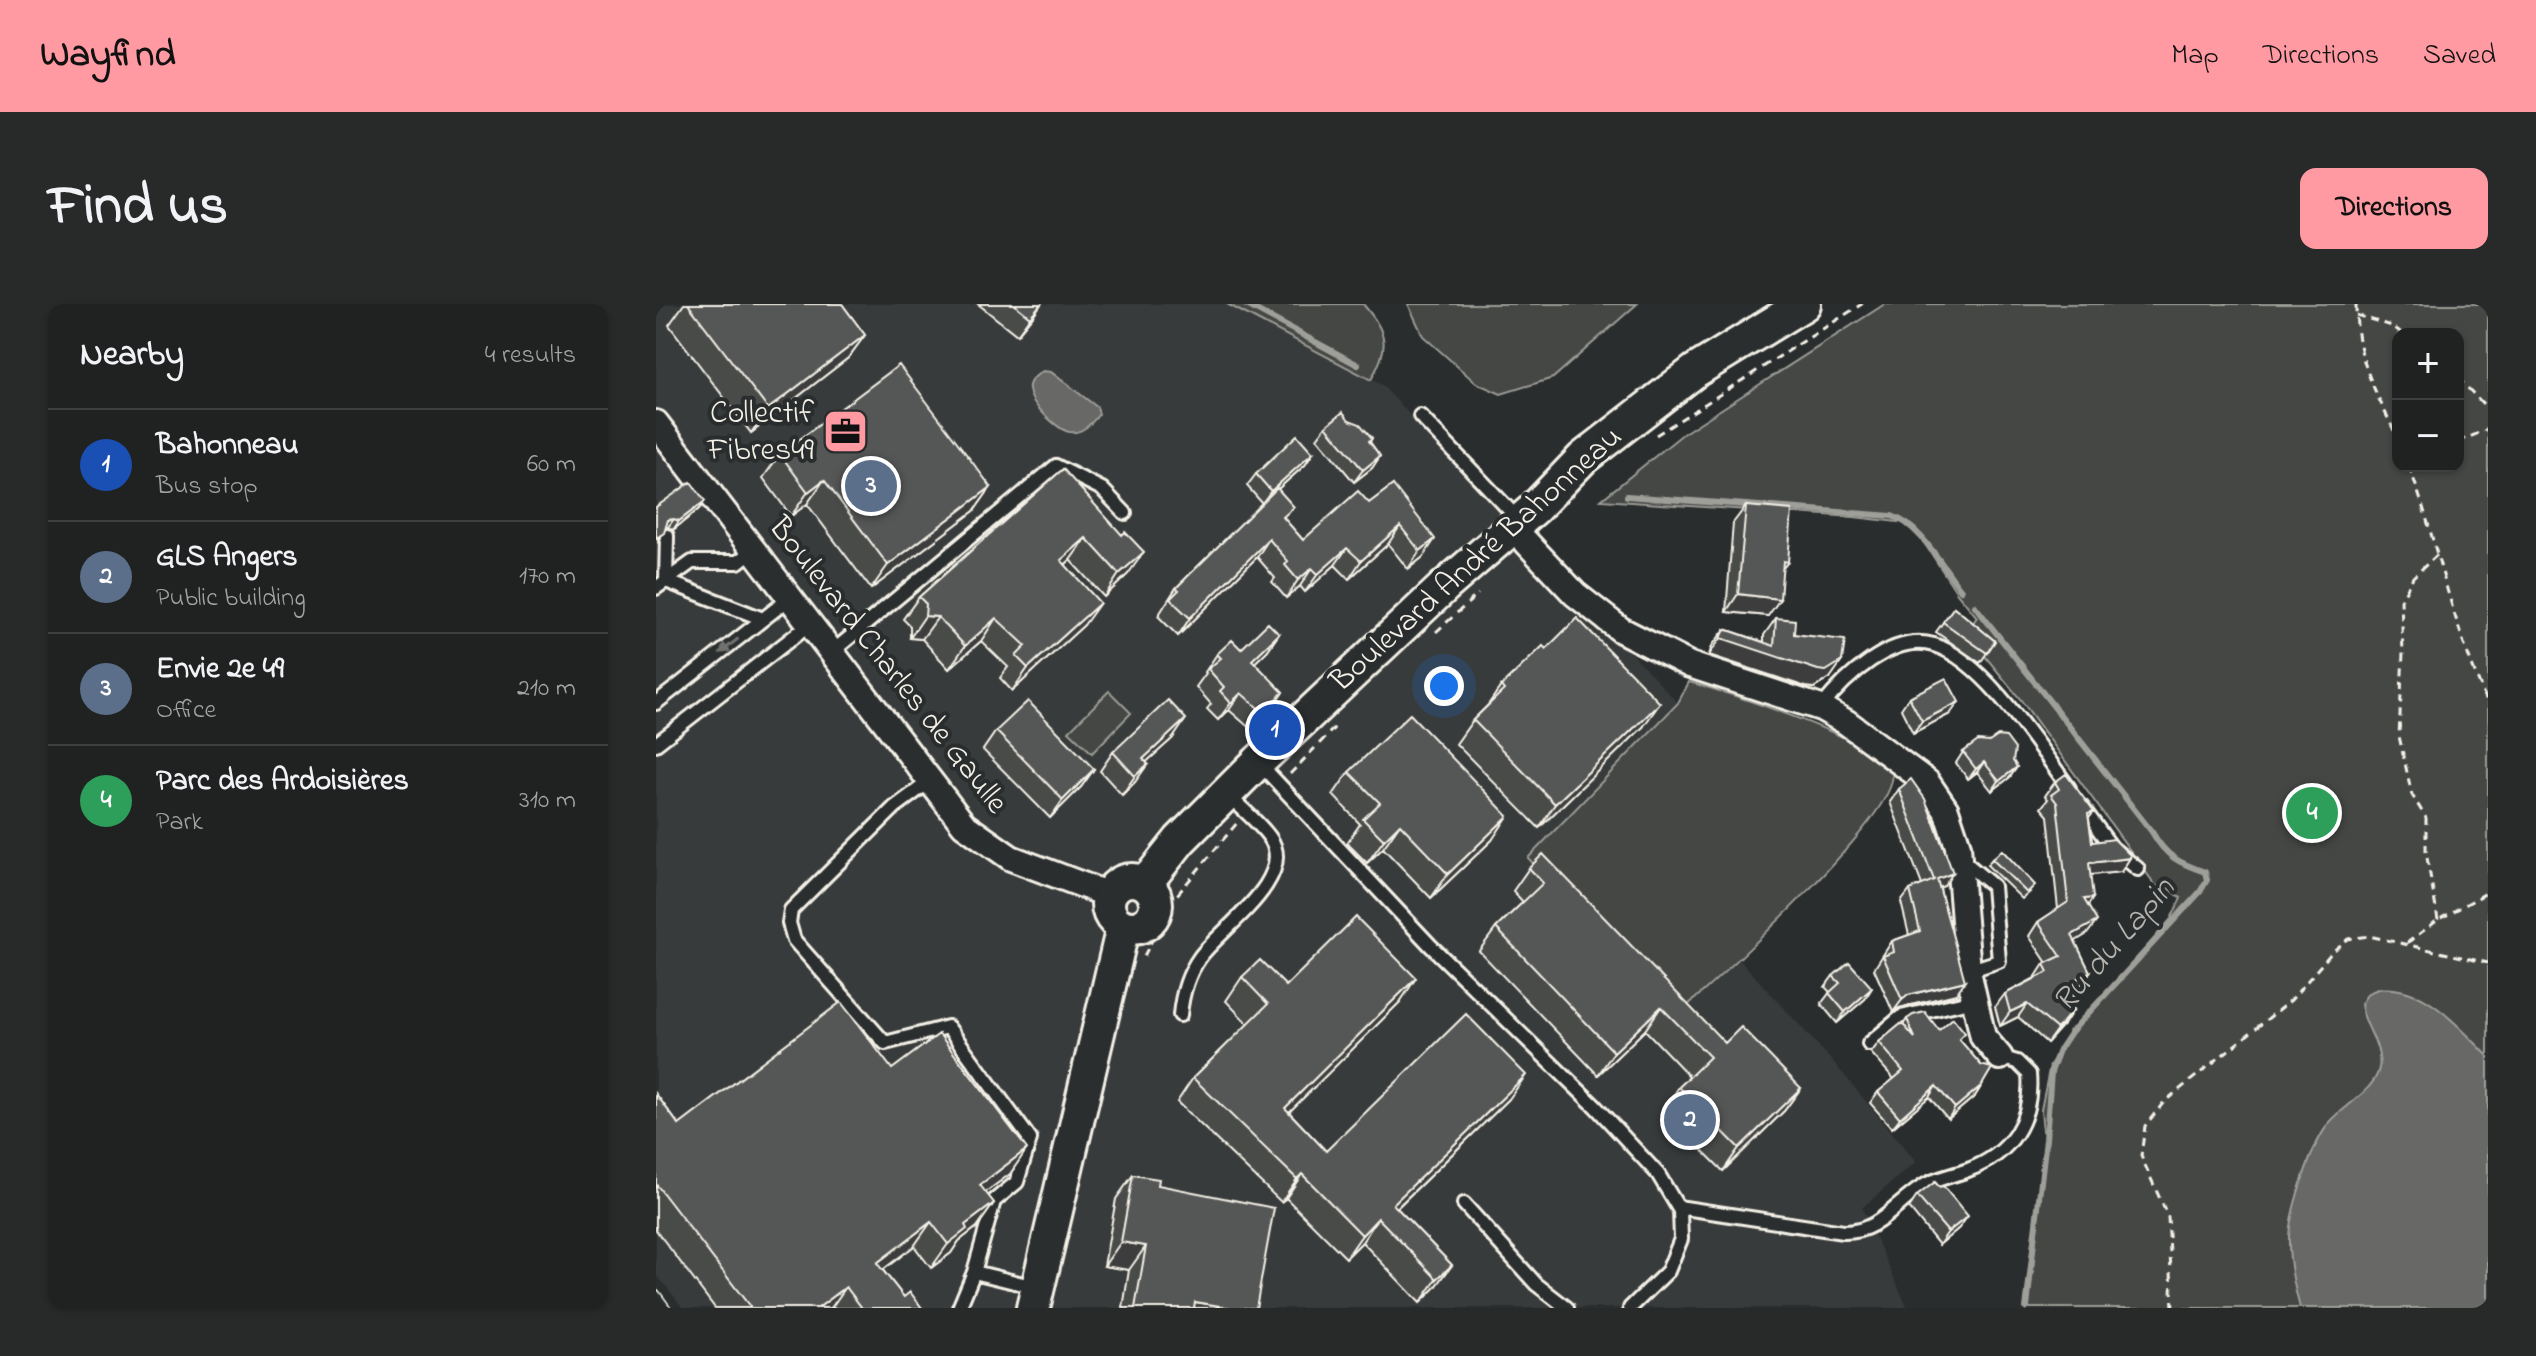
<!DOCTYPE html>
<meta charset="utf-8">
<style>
:root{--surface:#202222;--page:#282a2a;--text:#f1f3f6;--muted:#a2a4a5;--line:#3d3f40;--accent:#ff9aa2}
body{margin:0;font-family:"Indie Flower",sans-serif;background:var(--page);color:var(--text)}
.controls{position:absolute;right:24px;top:24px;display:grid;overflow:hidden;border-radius:16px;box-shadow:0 2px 6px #0004}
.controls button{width:72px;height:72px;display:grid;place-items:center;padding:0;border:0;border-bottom:2px solid var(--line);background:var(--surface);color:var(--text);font:40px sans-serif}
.you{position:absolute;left:788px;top:382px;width:28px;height:28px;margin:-20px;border:6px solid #fff;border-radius:50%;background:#1a73e8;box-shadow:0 0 0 12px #1a73e833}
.badge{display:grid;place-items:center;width:52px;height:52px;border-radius:50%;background:var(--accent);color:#fff;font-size:26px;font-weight:700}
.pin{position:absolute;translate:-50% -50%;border:4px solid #fff;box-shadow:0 2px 8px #0006}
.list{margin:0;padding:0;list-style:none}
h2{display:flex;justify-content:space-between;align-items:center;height:104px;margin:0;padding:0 32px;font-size:34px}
h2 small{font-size:26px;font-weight:400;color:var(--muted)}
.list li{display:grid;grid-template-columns:52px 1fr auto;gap:24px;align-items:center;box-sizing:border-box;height:112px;padding:0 32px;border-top:2px solid var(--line)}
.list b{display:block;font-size:30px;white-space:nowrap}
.list p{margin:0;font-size:26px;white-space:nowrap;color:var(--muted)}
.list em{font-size:26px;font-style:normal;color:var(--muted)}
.map{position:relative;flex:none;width:1832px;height:1004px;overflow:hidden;border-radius:16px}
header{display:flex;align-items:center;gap:48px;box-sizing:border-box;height:112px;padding:0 40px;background:var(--accent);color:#111}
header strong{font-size:38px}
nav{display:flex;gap:44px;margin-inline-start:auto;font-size:28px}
.intro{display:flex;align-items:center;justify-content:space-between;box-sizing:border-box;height:192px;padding:0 48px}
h1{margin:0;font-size:56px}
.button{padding:20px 36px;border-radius:16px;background:var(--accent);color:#111;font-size:28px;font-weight:700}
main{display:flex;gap:48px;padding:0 48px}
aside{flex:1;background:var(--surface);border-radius:16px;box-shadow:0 2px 6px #0004}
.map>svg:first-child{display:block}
</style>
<header>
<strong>Wayfind</strong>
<nav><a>Map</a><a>Directions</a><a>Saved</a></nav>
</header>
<div class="intro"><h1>Find us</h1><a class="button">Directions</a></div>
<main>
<aside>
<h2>Nearby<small>4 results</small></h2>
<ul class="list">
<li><span class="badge" style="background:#1a4fb4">1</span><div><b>Bahonneau</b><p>Bus stop</p></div><em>60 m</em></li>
<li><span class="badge" style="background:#5c6f8a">2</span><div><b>GLS Angers</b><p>Public building</p></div><em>170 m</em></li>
<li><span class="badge" style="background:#5c6f8a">3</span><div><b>Envie 2e 49</b><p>Office</p></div><em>210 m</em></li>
<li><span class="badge" style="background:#2e9e5b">4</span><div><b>Parc des Ardoisières</b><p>Park</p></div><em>310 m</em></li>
</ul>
</aside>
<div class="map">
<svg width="1832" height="1004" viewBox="0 0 1832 1004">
<rect width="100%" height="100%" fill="#2a2d2e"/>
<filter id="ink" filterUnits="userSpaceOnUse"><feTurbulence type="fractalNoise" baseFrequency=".0125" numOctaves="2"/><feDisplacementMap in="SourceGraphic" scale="16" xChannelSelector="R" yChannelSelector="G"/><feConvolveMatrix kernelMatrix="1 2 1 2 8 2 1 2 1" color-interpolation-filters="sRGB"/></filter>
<g filter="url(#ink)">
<path fill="#373a3a" d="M 0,0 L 571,0 L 726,81 L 1022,399 L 873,553 L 1022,710 L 1084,656 L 1179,760 L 1260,858 L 1206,904 L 1252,1004 L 27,1004 L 0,970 Z"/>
<path fill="#444645" stroke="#9c9c96" stroke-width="2" fill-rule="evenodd" d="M 571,0 L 707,0 C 733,31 733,42 715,76 Z
M 752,0 L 981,0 L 897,74 L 845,90 L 820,79 L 767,32 Z
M 1229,0 L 1832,0 L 1832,1004 L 1373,1004 L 1391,831 L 1387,827 L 1385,806 L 1394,761 L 1409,737 L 1515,615 L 1525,594 L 1511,583 L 1500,582 L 1365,396 L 1310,329 L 1321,313 L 1301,289 L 1259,225 L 1251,219 L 1198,213 L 945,196 L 1028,129 ZM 1742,30 L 1802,30 L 1802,162 L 1742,162 Z
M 1033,378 C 1067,387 1227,438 1236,468 C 1248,507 1056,680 1022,710 L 872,554 L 1022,399 Z
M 453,387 L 475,409 L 436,449 L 413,427 Z"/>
<path fill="#676866" stroke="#9f9f9a" stroke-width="2" d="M 387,67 L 395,68 L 441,103 L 443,110 C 421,139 407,130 386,108 C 381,103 374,94 373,86 C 371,77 381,71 387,67 Z
M 1722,685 C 1769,680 1803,723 1832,752 L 1832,1004 L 1644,1004 C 1638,982 1632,955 1633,932 C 1635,903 1656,839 1674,818 C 1689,801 1719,786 1723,764 C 1727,741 1707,722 1705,700 L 1712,689 Z"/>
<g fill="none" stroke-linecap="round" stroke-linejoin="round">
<path stroke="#9f9f9a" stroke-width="6" d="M 589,0 L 702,61
M 971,192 L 1236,212 C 1265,221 1286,263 1305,286
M 1319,302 L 1496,528 C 1510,553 1523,559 1549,568 L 1551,576 L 1544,588 L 1415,728 L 1403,746 L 1395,768 L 1390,835 L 1370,1004"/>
<defs>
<path id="lane" d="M 764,112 L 862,215
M 11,232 L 10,277 L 107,315
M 0,284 L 36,258 L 82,258 L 97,246
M 176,348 L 400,162 L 446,185 L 469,209
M 0,399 L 134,294
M 1165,404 C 1188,374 1237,328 1278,341 C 1328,356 1383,443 1413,484
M 0,440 L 154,320
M 602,458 L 775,642 L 939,802 L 1002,870 L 1024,907 L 1025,935 L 1012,967 L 974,1004
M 274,477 L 239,503 L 135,606 L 133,619 L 138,636 L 229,739 L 292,723 L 374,835 L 361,878 L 338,897 L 318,968 L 303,1004
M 1426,503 L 1456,544 L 1482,565
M 1305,555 L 1337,582 L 1343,657 L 1312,667
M 524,711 C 526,690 531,671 544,653 C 564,625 642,574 614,534 C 603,518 585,504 571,490
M 1213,740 L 1245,713 L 1318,696
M 808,900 L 880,980 L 911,1004
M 1022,903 L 1187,928 C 1222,929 1239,900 1266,883 C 1280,874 1296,872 1312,866 C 1355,850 1377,816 1373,770 L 1361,758 L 1344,753
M 318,968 L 379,983"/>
<path id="street" d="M 0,119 L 308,521 L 355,554 L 453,591
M 857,224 L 919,290 L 965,326 L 1034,361 L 1165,404 L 1190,418 L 1271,478 L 1290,506 L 1302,542 L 1312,667 L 1327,733 L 1344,753"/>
<path id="secondary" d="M452 600a24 24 0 1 1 48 0a24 24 0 1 1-48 0Z
M 489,580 L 524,536 L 602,458 L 789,282 L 879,204 L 927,154 L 1039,67 L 1148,0
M 377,1004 L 467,623"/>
</defs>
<use href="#lane" stroke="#f4f1e8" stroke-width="18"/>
<use href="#street" stroke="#f4f1e8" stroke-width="30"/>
<use href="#secondary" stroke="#f4f1e8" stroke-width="38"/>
<path stroke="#f4f1e8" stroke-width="3" stroke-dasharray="8 6" stroke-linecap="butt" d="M 1700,0 C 1700,56 1719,86 1742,135
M 1700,11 L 1736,22 L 1747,30
M 1802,74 L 1832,105
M 1000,131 L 1206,0
M 1802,138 L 1832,125
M 1753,162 C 1782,240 1796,323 1832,399
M 1781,251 L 1757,273 L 1745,296 L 1747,349 L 1743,432 L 1756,491 L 1770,514 L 1770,548 L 1782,616
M 780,328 L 822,290
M 634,470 L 681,421
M 1751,639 L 1782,616 L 1832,588
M 488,652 L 516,597 L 581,519
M 1517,1004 L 1512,913 L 1485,852 L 1489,822 L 1508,798 L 1635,696 L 1676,648 L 1692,635 L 1713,632 L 1832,659"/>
<use href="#lane" stroke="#2a2d2e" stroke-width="12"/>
<use href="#street" stroke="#2a2d2e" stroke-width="24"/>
<use href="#secondary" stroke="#2a2d2e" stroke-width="32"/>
<defs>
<path id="rail" d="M 0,989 L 11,1004"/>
</defs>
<use href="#rail" stroke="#f4f1e8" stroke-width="9"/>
<use href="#rail" stroke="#2a2d2e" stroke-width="6" stroke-dasharray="18" stroke-linecap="butt"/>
</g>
<path fill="#494b4a" stroke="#f4f1e8" stroke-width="2" d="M 28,0 L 186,0 L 209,31 L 192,54 L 95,129 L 13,21 Z
M 322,0 L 385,0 L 361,31 Z
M 693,116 L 716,134 L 714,138 L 724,152 L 716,164 L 698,178 L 661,134 L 670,122 Z
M 657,149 L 649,161 L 622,185 L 629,216 L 647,236 L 713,199 L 737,181 L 767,253 L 752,265 L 732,240 L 693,275 L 679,261 L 649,288 L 644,282 L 630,294 L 616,278 L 619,274 L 601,253 L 522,332 L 502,312 L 520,284 L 606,199 L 591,182 L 600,170 Z
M 124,150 L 335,183 L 318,207 L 215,285 L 151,200 L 135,212 L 107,174 Z
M 407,165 L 472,270 L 448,293 L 414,256 L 409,261 L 428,321 L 356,387 L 344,374 L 352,363 L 325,337 L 293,365 L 266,335 L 254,334 L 254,322 L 247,315 L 263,293 Z
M 49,197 L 43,205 L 17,226 L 12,223 L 9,224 L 2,237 L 0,203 Z
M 1090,202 L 1132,258 L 1126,265 L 1112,312 L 1070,308 L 1077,219 Z
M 1298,303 L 1339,337 L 1324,359 L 1280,328 Z
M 1120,314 L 1138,330 L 1174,374 L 1158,384 L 1150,383 L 1053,351 L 1056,342 L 1069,325 L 1108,338 L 1108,331 Z
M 623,330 L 611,347 L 598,359 L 627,388 L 615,406 L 596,426 L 573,406 L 562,416 L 551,405 L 555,400 L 540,383 L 550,369 L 549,368 L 561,350 L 585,345 Z
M 845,382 L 987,423 L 883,524 L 800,440 L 817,416 L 832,401 Z
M 1253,393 L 1294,410 L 1257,429 L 1245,405 Z
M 340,427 L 438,465 L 425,483 L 394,514 L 327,446 Z
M 517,434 L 490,458 L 479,478 L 466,491 L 444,467 L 457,448 Z
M 1307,448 L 1357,457 L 1361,463 L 1354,473 L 1336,487 L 1321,468 L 1312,475 L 1300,459 Z
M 693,468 L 836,536 L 775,594 L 727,544 L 711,559 L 691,539 L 704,520 L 677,491 Z
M 1399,478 L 1438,508 L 1433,514 L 1436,538 L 1465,568 L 1434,571 L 1431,630 L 1419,637 L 1434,668 L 1425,682 L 1414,687 L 1413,701 L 1409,719 L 1391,739 L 1362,713 L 1344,722 L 1339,703 L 1349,690 L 1379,674 L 1388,660 L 1391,659 L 1373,632 L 1382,618 L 1402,605 L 1392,512 L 1385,504 L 1392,495 L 1389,492 Z
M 1243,485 L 1288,582 L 1284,583 L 1300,690 L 1243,704 L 1237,708 L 1218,665 L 1236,637 L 1253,631 L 1245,598 L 1254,586 L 1266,581 L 1234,498 Z
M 1336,555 L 1374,588 L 1366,595 L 1331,561 Z
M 873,564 L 1069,739 L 1145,784 L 1128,807 L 1067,867 L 1007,807 L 1023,783 L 1034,773 L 989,726 L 942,771 L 823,647 L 840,624 L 867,598 L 857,587 Z
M 1177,672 L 1209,695 L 1181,719 L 1165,700 L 1174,688 L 1169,683 Z
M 586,673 L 630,682 L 744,698 L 633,808 L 670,847 L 853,795 L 741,904 L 796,961 L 779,984 L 764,999 L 706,938 L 690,954 L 630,894 L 625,898 L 521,798 L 537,774 L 592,720 L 570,697 Z
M 1251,715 L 1283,726 L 1304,736 L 1326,781 L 1319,792 L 1292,815 L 1273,793 L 1236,824 L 1214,799 L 1222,788 L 1238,775 L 1215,749 L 1223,738 L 1247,721 Z
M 0,790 L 23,821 L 354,870 L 329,888 L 338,899 L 321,923 L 303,937 L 295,949 L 275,964 L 258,942 L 227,966 L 248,993 L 266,1004 L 59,1004 L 0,926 Z
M 477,871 L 502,881 L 600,1004 L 467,1004 L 473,966 L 448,962 L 460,895 Z
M 1261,892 L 1303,924 L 1283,941 L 1253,904 Z"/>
<path fill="#3c3d3c" stroke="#f4f1e8" stroke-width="2" d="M 385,0 L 377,12 L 361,31 L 374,13 Z
M 209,31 L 192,54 L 95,129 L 112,105 Z
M 657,149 L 649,161 L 606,199 L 615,187 Z
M 724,152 L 716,164 L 698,178 L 707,166 Z
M 168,176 L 151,200 L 135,212 L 152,188 Z
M 335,183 L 318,207 L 215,285 L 232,261 Z
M 49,197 L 43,205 L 17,226 L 23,217 Z
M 18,215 L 12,223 L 6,225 L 12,216 Z
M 744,222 L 732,240 L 693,275 L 705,257 Z
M 430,234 L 414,256 L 389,279 L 405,256 Z
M 613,235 L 601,253 L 522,332 L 534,314 Z
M 779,235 L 767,253 L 752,265 L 764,247 Z
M 691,244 L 679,261 L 649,288 L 662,270 Z
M 488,248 L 472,270 L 448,293 L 463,270 Z
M 656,264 L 644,282 L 630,294 L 642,276 Z
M 1082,290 L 1124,295 L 1112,312 L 1070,308 Z
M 444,299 L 428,321 L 356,387 L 372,364 Z
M 269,312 L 282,313 L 266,335 L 254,334 Z
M 340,314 L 325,337 L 293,365 L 309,342 Z
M 623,330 L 611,347 L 583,374 L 596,356 Z
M 1065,334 L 1186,357 L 1174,374 L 1158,384 L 1150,383 L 1053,351 Z
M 627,388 L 615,406 L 596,426 L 608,409 Z
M 585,389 L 573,406 L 562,416 L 575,399 Z
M 1303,398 L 1294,410 L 1257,429 L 1266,417 Z
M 1004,399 L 987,423 L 883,524 L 899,500 Z
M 530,415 L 517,434 L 477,470 L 487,455 Z
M 1328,458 L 1321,468 L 1312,475 L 1320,465 Z
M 492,460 L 479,478 L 466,491 L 479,472 Z
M 1361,463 L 1354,473 L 1336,487 L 1343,477 Z
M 438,465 L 425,483 L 394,514 L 407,496 Z
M 852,512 L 836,536 L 775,594 L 792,570 Z
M 744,520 L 727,544 L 711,559 L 728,536 Z
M 1474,554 L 1465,568 L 1423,572 L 1433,559 Z
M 1297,569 L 1288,582 L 1272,588 L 1281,575 Z
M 1437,594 L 1428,608 L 1428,595 Z
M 1441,617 L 1431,630 L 1407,645 L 1416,631 Z
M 1434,668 L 1425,682 L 1401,693 L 1411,680 Z
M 760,674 L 744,698 L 613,828 L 629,804 Z
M 1309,677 L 1300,690 L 1243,704 L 1237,708 L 1246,696 L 1252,691 Z
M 1216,684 L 1209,695 L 1181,719 L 1189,708 Z
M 1371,700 L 1362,713 L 1344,722 L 1354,708 Z
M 1005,703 L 989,726 L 942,771 L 958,748 Z
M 1418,705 L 1409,719 L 1391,739 L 1401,725 Z
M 870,771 L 853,795 L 726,918 L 737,900 Z
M 1326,781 L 1319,792 L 1292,815 L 1299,804 Z
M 1280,782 L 1273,793 L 1236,824 L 1244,814 Z
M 1145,784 L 1128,807 L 1067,867 L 1083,844 Z
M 371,845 L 354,870 L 307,905 L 324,881 Z
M 646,870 L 630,894 L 625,898 L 641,875 Z
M 338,899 L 321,923 L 303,937 L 295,949 L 275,964 L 292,940 L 309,921 Z
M 1312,912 L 1303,924 L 1283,941 L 1292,928 Z
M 722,914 L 706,938 L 690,954 L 706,931 Z
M 275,918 L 258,942 L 204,983 L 221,959 Z
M 465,938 L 490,942 L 473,966 L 448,962 Z
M 796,961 L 779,984 L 764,999 L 781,975 Z
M 190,983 L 175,1004 L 162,1004 Z
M 539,998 L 576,1004 L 535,1004 Z"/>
<path fill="#555756" stroke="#f4f1e8" stroke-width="2" d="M 32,0 L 186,0 L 209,31 L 112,105 Z
M 358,0 L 385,0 L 374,13 Z
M 243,61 L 335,183 L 232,261 L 168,176 L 152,188 L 124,150 Z
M 687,108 L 693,116 L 704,120 L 716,134 L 713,137 L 724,152 L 707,166 L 670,122 Z
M 641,131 L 657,149 L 615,187 L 600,170 Z
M 407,165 L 466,231 L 469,228 L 488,248 L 463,270 L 430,234 L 405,256 L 444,299 L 372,364 L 360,352 L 370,342 L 340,314 L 309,342 L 282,313 L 269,312 L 270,300 L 263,293 Z
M 35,178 L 49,197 L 23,217 L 18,215 L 12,216 L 8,229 L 0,234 L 0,203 Z
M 737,181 L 779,235 L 764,247 L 744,222 L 705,257 L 691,244 L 662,270 L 656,264 L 642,276 L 629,261 L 632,257 L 613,235 L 534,314 L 514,295 L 523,286 L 520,284 L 621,184 L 638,203 L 627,213 L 647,236 L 702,187 L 713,199 Z
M 1090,202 L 1136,206 L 1132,258 L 1127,257 L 1124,295 L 1082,290 Z
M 1298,303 L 1339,337 L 1331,349 L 1287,318 Z
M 921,314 L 1004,399 L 899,500 L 817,416 L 848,386 L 845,382 L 887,342 L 890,345 Z
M 1120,314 L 1139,316 L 1138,330 L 1189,336 L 1186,357 L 1170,367 L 1162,366 L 1065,334 L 1069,325 L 1118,342 Z
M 612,319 L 623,330 L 596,356 L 627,388 L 608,409 L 585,389 L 575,399 L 564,387 L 568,383 L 552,365 L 565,354 L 561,350 L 576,336 L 585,345 Z
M 1290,374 L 1303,398 L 1266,417 L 1253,393 Z
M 512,396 L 530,415 L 487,455 L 492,460 L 479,472 L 457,448 Z
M 372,397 L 438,465 L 407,496 L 340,427 Z
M 754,410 L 852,512 L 792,570 L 744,520 L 728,536 L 707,515 L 724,499 L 693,468 Z
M 1342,432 L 1350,433 L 1359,445 L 1357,457 L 1361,463 L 1343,477 L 1328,458 L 1320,465 L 1307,448 L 1322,437 L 1333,438 Z
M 1410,470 L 1438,508 L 1432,510 L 1436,538 L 1458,535 L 1474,551 L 1474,554 L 1433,559 L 1437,594 L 1428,595 L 1441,617 L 1416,631 L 1434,668 L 1411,680 L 1418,694 L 1412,700 L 1418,705 L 1401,725 L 1371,700 L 1354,708 L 1349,690 L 1392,668 L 1388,660 L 1405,652 L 1382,618 L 1412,598 L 1401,499 L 1395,491 L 1403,485 L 1399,478 Z
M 1255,475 L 1269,495 L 1297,569 L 1281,575 L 1309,677 L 1252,691 L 1246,696 L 1227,652 L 1238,648 L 1236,637 L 1264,627 L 1254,586 L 1278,576 L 1243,485 Z
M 1346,546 L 1379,581 L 1371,589 L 1336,555 Z
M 887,550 L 1069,739 L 1085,723 L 1145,784 L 1083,844 L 1023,783 L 1054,753 L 1005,703 L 958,748 L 840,624 L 887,579 L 873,564 Z
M 700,613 L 760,674 L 629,804 L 670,847 L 810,710 L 870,771 L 737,900 L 796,961 L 781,975 L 722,914 L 706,931 L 646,870 L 641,875 L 537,774 L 612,700 L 586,673 L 604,656 L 630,682 Z
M 1193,658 L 1216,684 L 1189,708 L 1173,689 L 1184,679 L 1177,672 Z
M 185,698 L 236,765 L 283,730 L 371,845 L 324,881 L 338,899 L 309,921 L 311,925 L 292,940 L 275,918 L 221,959 L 248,993 L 254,988 L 266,1004 L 206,1004 L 190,983 L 162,1004 L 95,1004 L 0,880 L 0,790 L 23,821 Z
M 1269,708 L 1283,726 L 1297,714 L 1309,729 L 1303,735 L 1325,761 L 1336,764 L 1326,781 L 1299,804 L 1280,782 L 1244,814 L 1222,788 L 1247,767 L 1223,738 L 1246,719 L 1259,734 L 1251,715 L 1257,711 Z
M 477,871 L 503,875 L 502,881 L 618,904 L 600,1004 L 576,1004 L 539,998 L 538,1004 L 479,1004 L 490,942 L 465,938 Z
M 1279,878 L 1284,884 L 1287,882 L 1312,912 L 1292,928 L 1261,892 Z"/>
<defs><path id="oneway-solid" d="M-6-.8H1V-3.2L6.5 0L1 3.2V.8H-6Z" transform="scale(2)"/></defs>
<use fill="#71726f" href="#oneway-solid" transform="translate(73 342) rotate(142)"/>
</g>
<defs>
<symbol id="office-square" viewBox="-11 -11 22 22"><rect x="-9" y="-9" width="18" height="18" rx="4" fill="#ff9aa2" stroke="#2a2d2e"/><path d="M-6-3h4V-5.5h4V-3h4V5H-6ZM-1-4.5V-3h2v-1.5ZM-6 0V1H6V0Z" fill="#111"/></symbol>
</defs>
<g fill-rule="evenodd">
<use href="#office-square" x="164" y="102" width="51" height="51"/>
</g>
<g text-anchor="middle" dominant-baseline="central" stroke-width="8" stroke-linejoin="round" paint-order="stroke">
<g font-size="32" fill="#f4f1e8" stroke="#2a2d2e" text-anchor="end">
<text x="158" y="110">Collectif<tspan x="158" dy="37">Fibres49</tspan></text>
</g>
<g font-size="32" fill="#f4f1e8" stroke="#2a2d2e">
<text transform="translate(821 256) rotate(-42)">Boulevard André Bahonneau</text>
<text transform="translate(231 362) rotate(52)">Boulevard Charles de Gaulle</text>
</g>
<g font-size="34" font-style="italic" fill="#b5b3ae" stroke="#2a2d2e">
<text transform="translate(1459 642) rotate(-49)">Ru du Lapin</text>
</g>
</g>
</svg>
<div class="controls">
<button>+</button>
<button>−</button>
</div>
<div class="you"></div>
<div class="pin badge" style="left:619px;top:426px;background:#1a4fb4">1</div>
<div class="pin badge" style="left:1034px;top:816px;background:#5c6f8a">2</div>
<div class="pin badge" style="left:215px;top:182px;background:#5c6f8a">3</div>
<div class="pin badge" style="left:1656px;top:509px;background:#2e9e5b">4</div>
</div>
</main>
